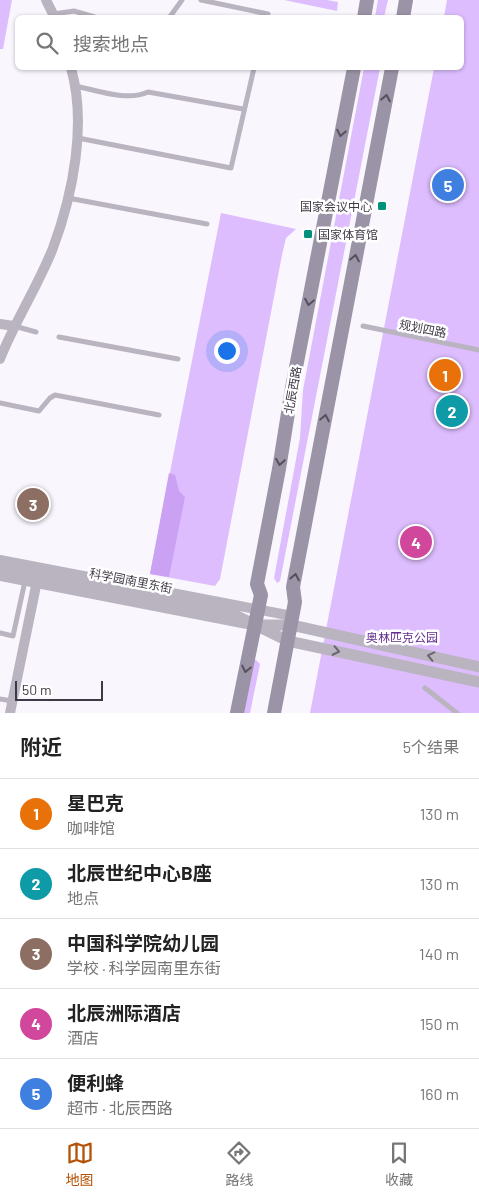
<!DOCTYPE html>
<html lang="zh">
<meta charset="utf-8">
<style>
:root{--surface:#fff;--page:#f6f6f6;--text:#222;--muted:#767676;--line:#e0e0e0;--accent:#b45309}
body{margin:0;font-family:Barlow,"Noto Sans SC",sans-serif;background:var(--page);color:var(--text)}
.scale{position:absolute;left:15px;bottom:12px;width:88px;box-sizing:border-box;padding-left:5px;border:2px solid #3f3945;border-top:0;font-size:14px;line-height:18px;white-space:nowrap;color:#3f3945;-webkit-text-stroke:4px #fff;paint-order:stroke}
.you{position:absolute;left:226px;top:350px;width:18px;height:18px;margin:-12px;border:4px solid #fff;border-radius:50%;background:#1a73e8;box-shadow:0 0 0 8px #1a73e833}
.badge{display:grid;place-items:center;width:32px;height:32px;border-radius:50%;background:var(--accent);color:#fff;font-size:16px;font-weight:700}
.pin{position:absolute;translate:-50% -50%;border:2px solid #fff;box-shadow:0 1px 5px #0006}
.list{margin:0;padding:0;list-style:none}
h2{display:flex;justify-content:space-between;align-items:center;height:65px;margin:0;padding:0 20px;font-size:21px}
h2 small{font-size:16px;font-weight:400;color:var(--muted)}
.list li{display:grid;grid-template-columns:32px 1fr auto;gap:15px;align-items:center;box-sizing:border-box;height:70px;padding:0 20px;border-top:1px solid var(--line)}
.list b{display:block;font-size:19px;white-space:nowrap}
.list p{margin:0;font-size:16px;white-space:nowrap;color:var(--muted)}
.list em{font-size:16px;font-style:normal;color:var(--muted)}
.icon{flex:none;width:28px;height:28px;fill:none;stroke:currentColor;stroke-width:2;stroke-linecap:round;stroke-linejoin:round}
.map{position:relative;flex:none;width:479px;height:713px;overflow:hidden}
.search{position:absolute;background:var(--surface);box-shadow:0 1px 4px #0004;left:15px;right:15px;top:15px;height:55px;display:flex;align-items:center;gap:12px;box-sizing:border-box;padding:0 18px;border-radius:8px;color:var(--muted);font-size:19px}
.sheet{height:415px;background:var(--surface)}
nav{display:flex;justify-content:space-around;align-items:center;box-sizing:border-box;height:70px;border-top:1px solid var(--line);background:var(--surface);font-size:14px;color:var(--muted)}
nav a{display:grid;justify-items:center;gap:2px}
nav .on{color:var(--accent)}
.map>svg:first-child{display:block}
</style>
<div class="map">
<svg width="479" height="713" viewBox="0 0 479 713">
<rect width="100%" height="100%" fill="#f9f6fd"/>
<path fill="#ddbdfe" d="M 0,0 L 12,0 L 3,49 L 0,49 Z
M 284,0 L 327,0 L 338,2 L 337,11 Z
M 378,0 L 388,0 L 384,17 L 375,17 Z
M 447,0 L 479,0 L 479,713 L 310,713 L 434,68 L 462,68 L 462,18 L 444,17 Z
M 364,68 L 380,68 L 280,581 L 277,583 L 274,578 L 300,438 L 303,390 Z
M 221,213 L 296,229 L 286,238 L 282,255 L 220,579 L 215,586 L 150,574 Z
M 254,660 L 256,660 L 260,664 L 250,713 L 242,713 Z"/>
<path fill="#cba1f4" d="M 169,473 L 175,475 L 179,491 L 185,497 L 169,577 L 150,574 Z"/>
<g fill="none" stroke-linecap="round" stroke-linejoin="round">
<path stroke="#bab4c1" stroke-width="5" d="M 201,0 L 268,14
M 53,14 L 74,11 L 98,18
M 169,18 L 182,0
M 75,86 C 97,90 127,102 148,92 L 243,109
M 78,138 L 231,168 L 254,68
M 68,198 L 207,224
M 14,326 L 36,332
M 363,326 L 479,350
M 59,337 L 178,359
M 0,403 L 39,411 L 50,398 L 55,395 L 159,415
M 0,633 L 13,636 L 25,581
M 425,688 L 457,713
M 0,699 L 12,701"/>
<path stroke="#bab4c1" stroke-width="10" d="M 46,0 L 55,18
M 0,324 L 14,326
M 0,359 C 15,321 38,286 53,248 C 73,194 87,124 71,68
M 0,560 L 292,616
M 0,576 L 247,624
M 10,713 L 38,576"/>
<path stroke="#bab4c1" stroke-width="11" d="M 0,568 L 219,610 L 235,615 L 288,641 L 479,682
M 260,625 L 291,625 L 305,628 L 479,667"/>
<path stroke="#9b93a6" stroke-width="14" d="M 364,18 L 367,0
M 403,18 L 406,0
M 237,713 L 261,595 L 257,584 L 279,469 L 292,388 L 354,68
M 274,713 L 295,602 L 293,587 L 392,68"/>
</g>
<defs><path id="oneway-chevron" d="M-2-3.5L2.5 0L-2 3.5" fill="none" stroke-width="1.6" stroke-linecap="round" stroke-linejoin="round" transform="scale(1.25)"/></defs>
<g stroke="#56505d">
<use href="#oneway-chevron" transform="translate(386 98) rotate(-79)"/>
<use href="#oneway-chevron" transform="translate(341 133) rotate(101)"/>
<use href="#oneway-chevron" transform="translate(355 258) rotate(-79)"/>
<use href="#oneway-chevron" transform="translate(309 302) rotate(101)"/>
<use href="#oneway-chevron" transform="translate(325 418) rotate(-79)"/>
<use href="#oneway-chevron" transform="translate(280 462) rotate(99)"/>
<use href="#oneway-chevron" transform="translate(295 577) rotate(-79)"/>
<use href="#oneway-chevron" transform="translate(246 669) rotate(102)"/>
</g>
<g stroke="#6a6470">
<use href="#oneway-chevron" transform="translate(336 651) rotate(12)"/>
<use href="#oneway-chevron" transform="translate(431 656) rotate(-167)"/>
</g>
<g fill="#00917d" stroke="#fff" stroke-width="2">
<rect x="377" y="201" width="10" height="10" rx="2.5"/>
<rect x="303" y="229" width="10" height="10" rx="2.5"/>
</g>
<g text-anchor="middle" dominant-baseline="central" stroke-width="5" stroke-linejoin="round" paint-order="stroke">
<g font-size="12" fill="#3f3945" stroke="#fff" text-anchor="end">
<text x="372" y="206">国家会议中心</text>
<text x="318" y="234" text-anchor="start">国家体育馆</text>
</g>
<g font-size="12" fill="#3f3945" stroke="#fff">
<text transform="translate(423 328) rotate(11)">规划四路</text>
<text transform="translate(292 390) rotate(-80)">北辰西路</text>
<text transform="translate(131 580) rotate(11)">科学园南里东街</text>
</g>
<g font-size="12" fill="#642f8e" stroke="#fff">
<text x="402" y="637">奥林匹克公园</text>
</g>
</g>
</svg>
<div class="scale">50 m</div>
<div class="you"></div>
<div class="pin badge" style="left:445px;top:375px;background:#e8710a">1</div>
<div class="pin badge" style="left:452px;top:411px;background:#0f9aa8">2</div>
<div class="pin badge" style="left:33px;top:504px;background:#8d6e63">3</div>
<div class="pin badge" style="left:416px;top:542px;background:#d1479c">4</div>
<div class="pin badge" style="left:448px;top:185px;background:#3f7fe0">5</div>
<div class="search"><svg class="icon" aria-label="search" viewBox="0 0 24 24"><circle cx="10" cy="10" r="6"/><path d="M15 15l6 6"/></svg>搜索地点</div>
</div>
<section class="sheet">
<h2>附近<small>5个结果</small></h2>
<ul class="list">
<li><span class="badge" style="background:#e8710a">1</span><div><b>星巴克</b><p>咖啡馆</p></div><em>130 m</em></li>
<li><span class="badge" style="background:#0f9aa8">2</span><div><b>北辰世纪中心B座</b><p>地点</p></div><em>130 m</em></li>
<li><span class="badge" style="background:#8d6e63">3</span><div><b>中国科学院幼儿园</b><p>学校 · 科学园南里东街</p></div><em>140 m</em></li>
<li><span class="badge" style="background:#d1479c">4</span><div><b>北辰洲际酒店</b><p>酒店</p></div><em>150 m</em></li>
<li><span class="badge" style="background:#3f7fe0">5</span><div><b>便利蜂</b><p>超市 · 北辰西路</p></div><em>160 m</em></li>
</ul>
</section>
<nav>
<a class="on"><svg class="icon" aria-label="map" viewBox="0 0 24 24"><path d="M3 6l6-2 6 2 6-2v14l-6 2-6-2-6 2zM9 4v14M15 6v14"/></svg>地图</a>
<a><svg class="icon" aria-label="directions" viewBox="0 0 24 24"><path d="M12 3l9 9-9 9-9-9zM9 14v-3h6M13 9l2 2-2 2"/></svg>路线</a>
<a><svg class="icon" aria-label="saved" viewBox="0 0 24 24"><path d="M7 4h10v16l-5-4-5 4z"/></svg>收藏</a>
</nav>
